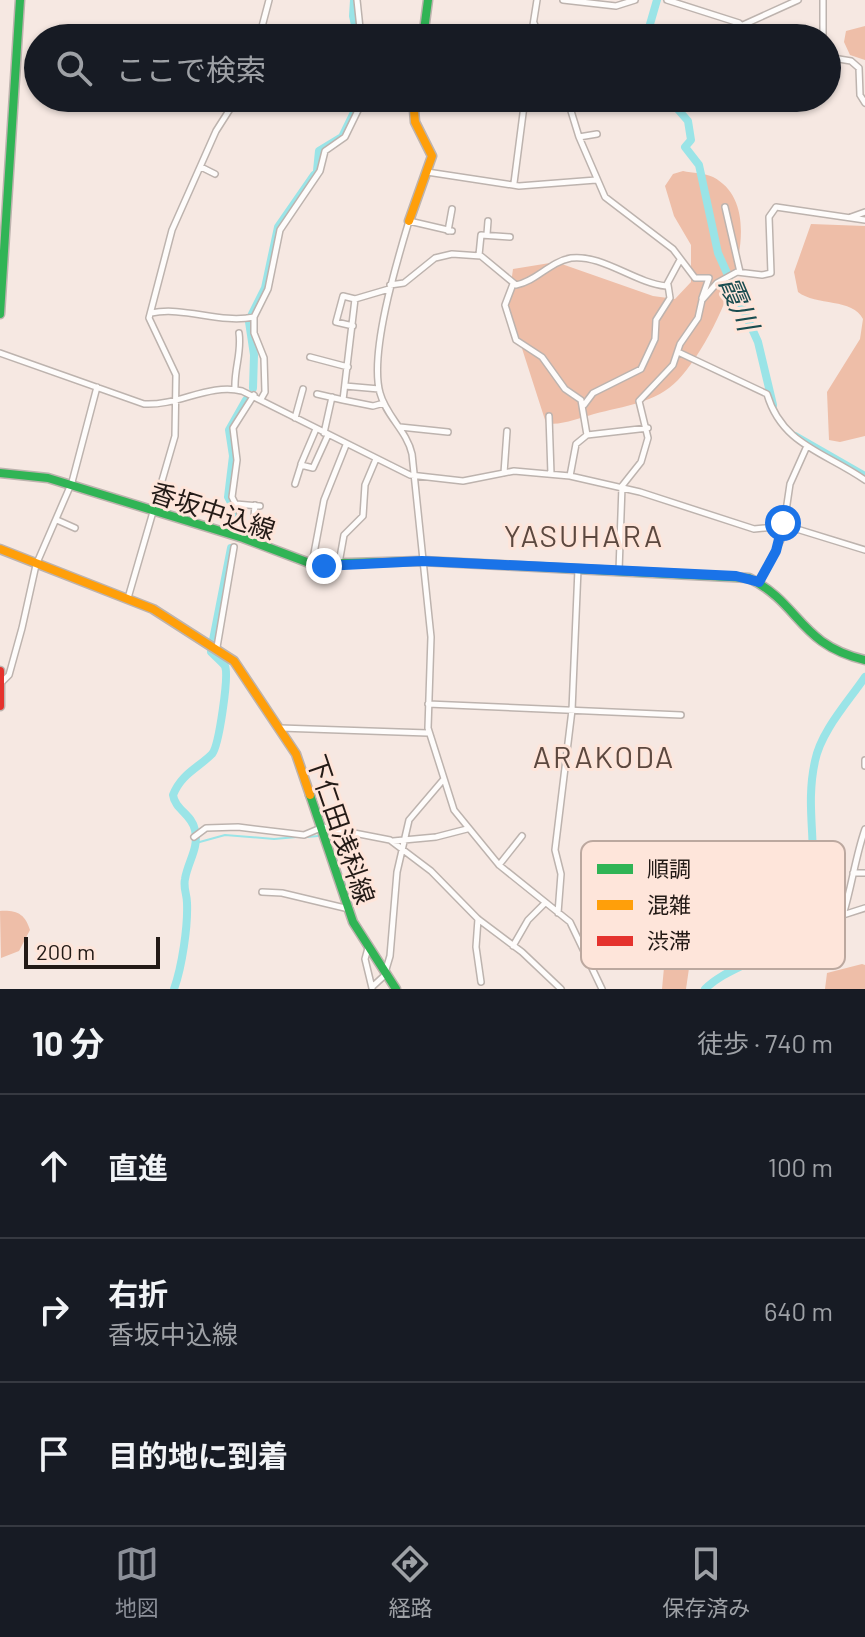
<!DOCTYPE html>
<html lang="ja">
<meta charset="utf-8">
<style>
:root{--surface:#171b24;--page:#242831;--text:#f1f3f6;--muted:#9ea1a6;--line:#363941;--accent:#8c9099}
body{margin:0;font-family:Barlow,"Noto Sans JP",sans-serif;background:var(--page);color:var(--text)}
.scale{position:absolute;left:24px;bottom:20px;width:136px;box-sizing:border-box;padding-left:8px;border:4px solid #231a16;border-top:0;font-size:22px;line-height:28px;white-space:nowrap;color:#231a16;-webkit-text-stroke:6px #fee5da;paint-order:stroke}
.stop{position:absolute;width:24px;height:24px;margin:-18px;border:6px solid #1a73e8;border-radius:50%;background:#fff}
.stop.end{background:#1a73e8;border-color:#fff;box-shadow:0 2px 8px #0008}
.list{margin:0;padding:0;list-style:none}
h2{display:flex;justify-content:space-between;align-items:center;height:104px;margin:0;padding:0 32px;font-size:34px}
h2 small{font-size:26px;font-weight:400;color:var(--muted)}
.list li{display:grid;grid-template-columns:52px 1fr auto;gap:24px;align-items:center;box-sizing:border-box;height:144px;padding:0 32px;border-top:2px solid var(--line)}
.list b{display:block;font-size:30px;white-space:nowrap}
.list p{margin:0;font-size:26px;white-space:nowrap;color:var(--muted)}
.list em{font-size:26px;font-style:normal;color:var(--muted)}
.icon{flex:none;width:44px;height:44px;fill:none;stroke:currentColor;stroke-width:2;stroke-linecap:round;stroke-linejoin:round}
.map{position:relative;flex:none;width:865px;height:989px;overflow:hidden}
.search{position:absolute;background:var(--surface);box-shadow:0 2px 6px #0004;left:24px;right:24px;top:24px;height:88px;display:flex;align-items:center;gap:20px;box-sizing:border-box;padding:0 28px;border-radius:44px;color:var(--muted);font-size:30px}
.sheet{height:536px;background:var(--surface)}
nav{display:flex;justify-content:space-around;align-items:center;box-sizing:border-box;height:112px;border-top:2px solid var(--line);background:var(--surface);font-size:22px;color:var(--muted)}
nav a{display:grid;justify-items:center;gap:4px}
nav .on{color:var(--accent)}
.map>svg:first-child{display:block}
</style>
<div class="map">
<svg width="865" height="989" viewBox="0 0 865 989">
<rect width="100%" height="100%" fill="#f6e8e2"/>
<path fill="#eebea8" d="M 865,26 L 865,60 L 850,55 L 844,42 L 846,31 Z
M 683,171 C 692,173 705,173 713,177 C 778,211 714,343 678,380 C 656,403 624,406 594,414 C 579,418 561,426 546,423 L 508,305 L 513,269 L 556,262 L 653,296 L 675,299 L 691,282 L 691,245 L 674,216 L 665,186 L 673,174 Z
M 811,224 L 865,226 L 865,436 L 840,442 L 829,440 L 827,392 L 860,339 L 863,319 C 853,298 816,306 798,292 L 794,272 Z
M 658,890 L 678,890 L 697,913 L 686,989 L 662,989 L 666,946 L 648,929 L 648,894 Z
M 0,911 C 17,910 25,914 30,930 L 19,951 L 1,958 Z
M 862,964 L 865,965 L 865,989 L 825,989 L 827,973 Z"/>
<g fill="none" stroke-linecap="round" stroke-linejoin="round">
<path stroke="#9ae4e7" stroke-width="2" d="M 307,837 L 318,836
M 196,843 L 225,835 L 274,839 L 297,837"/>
<path stroke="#9ae4e7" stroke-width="8" d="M 354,0 L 353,16 L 358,38
M 646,38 L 657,0
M 668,98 L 688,121 L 691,140 L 685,147 L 699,165 L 718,253 L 758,342 L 773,405
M 317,171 L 319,151 L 342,137 L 361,98
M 252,314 L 265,288 L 278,227 L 314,175
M 249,322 L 254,355 L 253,388
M 795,436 L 865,476
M 236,524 L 237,514 L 228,497 L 233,456 L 229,430 L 246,400
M 213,640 L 231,548
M 174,989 C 182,967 188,926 187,903 C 187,894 183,888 185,879 C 188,861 199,849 195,830 C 192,814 175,810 173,795 C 181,774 198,768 212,754 C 219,746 229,676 225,666 C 222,662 215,656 211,652 L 212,648
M 705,989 C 727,967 762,963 782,938 C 835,873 800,829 815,761 C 821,731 848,702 865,677"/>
<defs>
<path id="street" d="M 357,0 L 361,38
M 563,0 L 616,6 L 635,0
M 667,0 L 739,23 L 756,38
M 534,23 L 540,38
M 743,25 L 798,0
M 259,38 L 269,0
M 531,38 L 537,0
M 823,38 L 823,0
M 827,57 L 851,61 L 859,68 L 860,95 L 865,103
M 567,98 L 579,137 L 597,134
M 579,137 L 605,197 L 673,249 L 695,278 L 709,278 L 702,298
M 201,167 L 215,174
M 427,172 L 519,186 L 596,180
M 514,183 L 525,98
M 725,207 L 740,272
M 851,217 L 865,212
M 448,231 L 452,209
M 452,231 L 409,221 C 397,261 369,353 380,393 C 386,416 407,431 412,454 L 431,637 L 428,728 L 454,810 L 499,865 L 570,922 L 602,989
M 487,234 L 488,221
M 479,255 L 481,235 L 510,237
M 513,284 L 505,305 L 516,340 L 542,357 L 565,389 L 581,400 L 587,435
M 390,285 L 404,283 L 435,258 L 452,254 L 481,256 L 516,285 C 537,281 549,262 571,258 C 602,254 635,283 666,286 L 680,260
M 151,313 C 185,306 219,324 254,317
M 353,326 L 336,322 L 343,296 L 355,299
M 678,352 L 767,394 C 782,445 825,452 865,480
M 0,353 L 144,404 C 178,406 209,383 242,391 L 410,475 L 463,481 L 514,471 L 570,476 L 640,492 L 754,529 L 787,526 L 865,550
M 310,357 L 348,367
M 345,386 L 379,389
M 235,389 C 234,368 242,353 239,333
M 317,394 L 343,400 L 355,299 L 389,289
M 261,399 L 265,392 L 264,358 L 254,333 L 254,317 L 268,289 L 280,230 L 320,171 L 325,151 L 345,137 L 364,98
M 343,400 L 373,406 L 384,403
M 584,405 L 593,393 L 641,369 L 655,339 L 656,320 L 670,298 L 668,285
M 549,416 L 551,474
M 295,418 L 303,389
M 400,427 L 448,432
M 324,433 L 332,397
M 301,464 L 316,429
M 504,473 L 507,431
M 570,476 L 576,444 L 587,435 L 648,428
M 295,484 L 301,465 L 313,468 L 328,435
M 236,504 L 260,506
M 254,517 L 255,505
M 57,520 L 75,528
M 239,526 L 241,515 L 232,497 L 237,460 L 233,428 L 254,395
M 339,563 L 344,535 L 363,516 L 365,485 L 376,459
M 312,564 L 324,500 L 346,445
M 619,571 L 622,486 L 641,462 L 648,438 L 639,401 L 673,365 L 680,344 L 698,318 L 702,300 L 717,283 L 737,272 L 762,275 L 771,273 L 769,217 L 776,207 L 865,220
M 759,582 L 782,538 L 790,484 L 807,446
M 128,598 L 175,436 L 176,375 L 149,318 L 172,230 L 216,131 L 237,98
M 217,647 L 234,547
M 2,682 L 9,675 L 22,628 L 36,565 L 72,482 L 97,387
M 428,704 L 681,715
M 280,728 L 428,733
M 865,760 L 865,766
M 865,829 C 855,858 852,886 843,915 L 865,908
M 194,837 L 206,828 L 238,827 L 304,835 L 323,827 L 390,840 L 431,871 L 478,919 L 522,952 L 561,989
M 393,841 L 436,837 L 467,829
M 499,865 L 522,836
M 853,873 L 865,873
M 262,892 L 282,893 L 349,909
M 558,913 L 561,874 L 555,850 L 572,710 L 578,569
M 478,919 L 476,947 L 481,982
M 513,946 L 528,920 L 544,904
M 368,948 L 365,959 L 372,988
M 372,987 L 384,976 L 390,956 L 397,872 L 409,820 L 443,780"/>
<path id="fast" d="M 423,38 L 428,0
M 0,314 L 20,0
M 0,473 L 48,478 L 243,538 L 312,564 L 422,561 L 749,578 C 801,604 798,644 865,660
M 310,795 L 353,922 L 396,989"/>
<path id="slow" d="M 409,221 L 432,156 L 415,122 L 413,98
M 0,549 L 153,609 L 234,661 L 296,754 L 310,795"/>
<path id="jam" d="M 0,671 L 0,706"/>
</defs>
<use href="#street" stroke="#bdb3ae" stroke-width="8"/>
<use href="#fast" stroke="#bdb3ae" stroke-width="11"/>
<use href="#slow" stroke="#bdb3ae" stroke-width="11"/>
<use href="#jam" stroke="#bdb3ae" stroke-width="11"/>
<use href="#street" stroke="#fefcfb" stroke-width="5"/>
<use href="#fast" stroke="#30b455" stroke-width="8"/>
<use href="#slow" stroke="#ff9f0a" stroke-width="8"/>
<use href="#jam" stroke="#e5322d" stroke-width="8"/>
</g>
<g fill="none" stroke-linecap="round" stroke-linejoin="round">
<path stroke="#1a73e8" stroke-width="10" d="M 324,566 L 422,561 L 736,576 L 759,582 L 776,551 L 783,523"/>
</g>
<g text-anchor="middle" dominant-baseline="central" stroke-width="6" stroke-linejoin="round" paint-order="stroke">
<g font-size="26" fill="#231a16" stroke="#fee5da">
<text transform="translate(213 510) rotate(18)">香坂中込線</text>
<text transform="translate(342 829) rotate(71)">下仁田浅科線</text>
</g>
<g font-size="28" font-style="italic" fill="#1a4d50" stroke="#fee5da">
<text transform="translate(740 303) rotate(67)">霞川</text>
</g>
<g font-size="30" letter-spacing="2" fill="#5c483f" stroke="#fee5da">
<text x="584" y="535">YASUHARA</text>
<text x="604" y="756">ARAKODA</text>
</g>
</g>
<rect x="581" y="841" width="264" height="128" rx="12" fill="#fee5da" stroke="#bca89f" stroke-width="2"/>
<rect x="597" y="864" width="36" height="10" fill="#30b455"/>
<rect x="597" y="900" width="36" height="10" fill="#ff9f0a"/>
<rect x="597" y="936" width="36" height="10" fill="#e5322d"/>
<g font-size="22" fill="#231a16">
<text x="647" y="877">順調</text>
<text x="647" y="913">混雑</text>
<text x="647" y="949">渋滞</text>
</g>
</svg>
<div class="scale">200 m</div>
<div class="stop" style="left:783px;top:523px"></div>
<div class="stop end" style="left:324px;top:566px"></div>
<div class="search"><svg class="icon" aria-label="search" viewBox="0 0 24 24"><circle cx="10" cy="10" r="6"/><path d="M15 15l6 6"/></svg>ここで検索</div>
</div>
<section class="sheet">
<h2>10 分<small>徒歩 · 740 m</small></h2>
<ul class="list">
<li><svg class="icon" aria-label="ahead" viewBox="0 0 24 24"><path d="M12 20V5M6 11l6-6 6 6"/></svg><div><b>直進</b></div><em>100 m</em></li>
<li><svg class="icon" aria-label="right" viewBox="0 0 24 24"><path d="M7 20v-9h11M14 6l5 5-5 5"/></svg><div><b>右折</b><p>香坂中込線</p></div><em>640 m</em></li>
<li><svg class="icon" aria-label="arrive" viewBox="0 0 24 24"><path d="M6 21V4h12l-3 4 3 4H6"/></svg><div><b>目的地に到着</b></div></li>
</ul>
</section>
<nav>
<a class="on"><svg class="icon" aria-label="map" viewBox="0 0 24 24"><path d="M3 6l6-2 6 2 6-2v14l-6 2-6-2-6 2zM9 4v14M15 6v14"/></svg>地図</a>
<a><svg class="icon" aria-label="directions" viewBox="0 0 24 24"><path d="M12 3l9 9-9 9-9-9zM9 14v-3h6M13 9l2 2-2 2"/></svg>経路</a>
<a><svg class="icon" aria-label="saved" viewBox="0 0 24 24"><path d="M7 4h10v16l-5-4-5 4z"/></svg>保存済み</a>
</nav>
